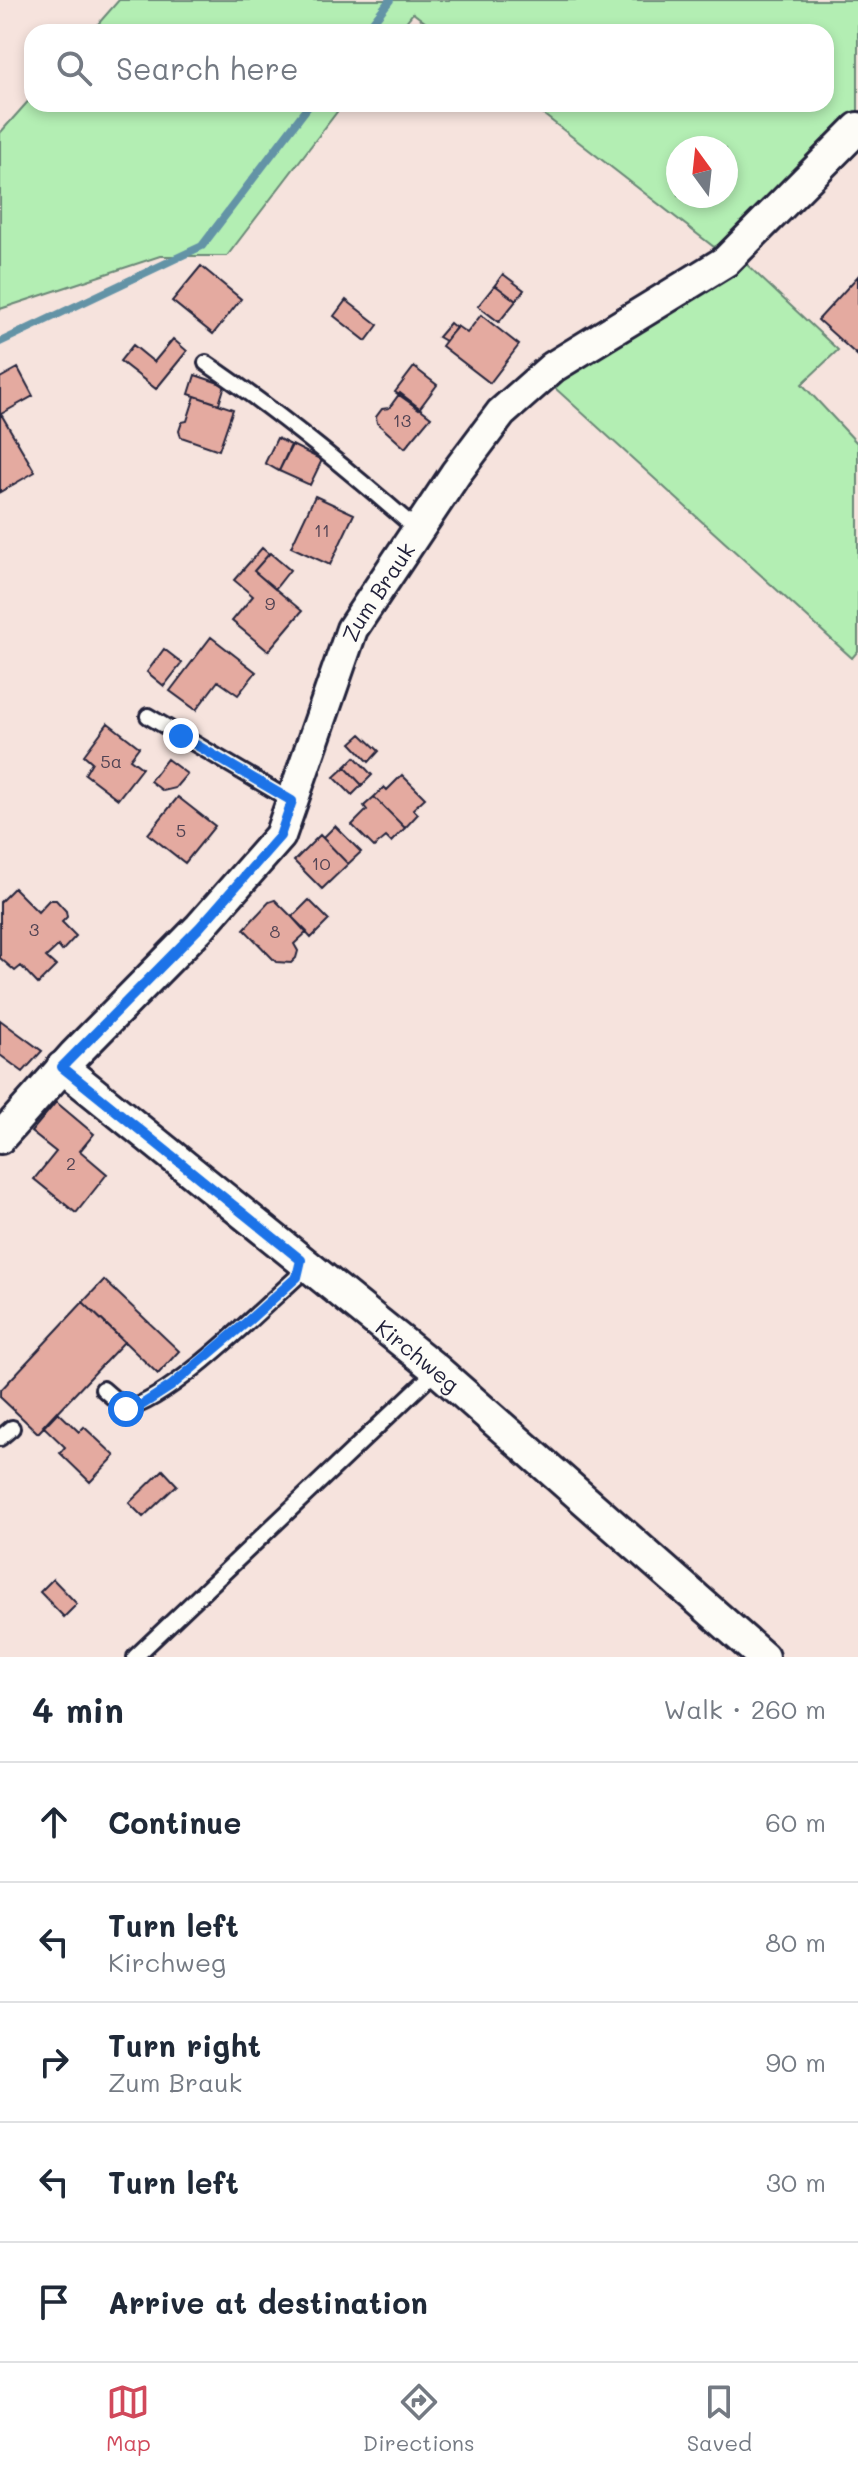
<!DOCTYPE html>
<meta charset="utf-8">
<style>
:root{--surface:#fff;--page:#f2f2f3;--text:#1f2937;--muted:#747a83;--line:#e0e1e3;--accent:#d1495b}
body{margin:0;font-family:Mali,sans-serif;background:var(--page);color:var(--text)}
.compass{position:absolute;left:666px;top:136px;width:72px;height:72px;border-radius:50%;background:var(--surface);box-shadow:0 4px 12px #0003;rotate:345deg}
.stop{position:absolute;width:24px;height:24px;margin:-18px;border:6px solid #1a73e8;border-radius:50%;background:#fff}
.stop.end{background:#1a73e8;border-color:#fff;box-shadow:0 2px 8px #0008}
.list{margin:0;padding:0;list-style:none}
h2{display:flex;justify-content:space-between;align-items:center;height:104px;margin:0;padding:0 32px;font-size:34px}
h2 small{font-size:26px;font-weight:400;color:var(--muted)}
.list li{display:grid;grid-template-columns:52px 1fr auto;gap:24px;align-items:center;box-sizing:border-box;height:120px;padding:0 32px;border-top:2px solid var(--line)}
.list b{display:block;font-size:30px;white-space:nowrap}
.list p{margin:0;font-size:26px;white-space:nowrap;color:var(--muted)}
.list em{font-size:26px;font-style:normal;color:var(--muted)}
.icon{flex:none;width:44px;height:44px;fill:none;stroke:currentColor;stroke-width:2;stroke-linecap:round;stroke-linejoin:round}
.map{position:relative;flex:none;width:858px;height:1657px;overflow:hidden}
.search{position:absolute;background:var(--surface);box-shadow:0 4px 12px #0003;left:24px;right:24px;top:24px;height:88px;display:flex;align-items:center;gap:20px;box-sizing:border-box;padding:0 28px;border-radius:24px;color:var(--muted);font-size:30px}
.sheet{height:704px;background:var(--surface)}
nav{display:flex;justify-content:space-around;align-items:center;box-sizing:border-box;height:112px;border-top:2px solid var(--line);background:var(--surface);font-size:22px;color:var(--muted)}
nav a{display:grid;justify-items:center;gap:4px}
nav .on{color:var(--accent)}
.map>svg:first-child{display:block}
</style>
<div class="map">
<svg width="858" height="1657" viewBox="0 0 858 1657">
<rect width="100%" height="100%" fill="#f6e3dd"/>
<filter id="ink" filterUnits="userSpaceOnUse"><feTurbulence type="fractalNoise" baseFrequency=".0125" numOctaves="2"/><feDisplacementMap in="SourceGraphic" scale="16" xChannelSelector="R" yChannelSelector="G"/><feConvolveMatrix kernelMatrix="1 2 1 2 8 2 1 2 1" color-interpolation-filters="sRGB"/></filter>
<g filter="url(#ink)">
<path fill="#b3eeb3" stroke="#6a8877" stroke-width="2" fill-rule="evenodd" d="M 119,0 L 858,0 L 858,117 L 738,236 L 714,247 L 530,104 L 826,104 L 826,32 L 438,32 L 413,13 L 398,32 L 91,32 ZM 678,148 L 726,148 L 726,196 L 678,196 Z
M 32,97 L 32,104 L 343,104 L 227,256 L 160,256 L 0,309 L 0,133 Z
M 743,261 L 838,350 L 802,384 L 858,444 L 858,651 L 852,658 L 545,379 Z"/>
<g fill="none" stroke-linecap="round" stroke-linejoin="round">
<path stroke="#6393a6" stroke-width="8" d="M 365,32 L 390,0
M 0,342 L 202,246 L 310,104"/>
</g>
<path fill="#e4aaa0" stroke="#22223b" stroke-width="2" d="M 201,266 L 241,299 L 213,334 L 172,301 Z
M 503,274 L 524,290 L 516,301 L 495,285 Z
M 858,276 L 858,356 L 818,320 Z
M 495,285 L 516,301 L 499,322 L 478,306 Z
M 346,300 L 378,325 L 366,341 L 334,316 Z
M 481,315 L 519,345 L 490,383 L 442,346 L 457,326 L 467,333 Z
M 450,323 L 456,328 L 445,341 L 438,337 Z
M 173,339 L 187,351 L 156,389 L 120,361 L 133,345 L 154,362 Z
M 414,367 L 437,385 L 419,409 L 395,392 Z
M 18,368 L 33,396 L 1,414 L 35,472 L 0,492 L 0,378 Z
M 195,375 L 225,385 L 219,404 L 189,394 Z
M 400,393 L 431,417 L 405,448 L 377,423 L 376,417 L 382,409 L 389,408 Z
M 195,396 L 233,409 L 219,450 L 181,437 L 179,431 L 182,422 L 187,421 Z
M 277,438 L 291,445 L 279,471 L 265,463 Z
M 292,445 L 322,460 L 310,485 L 279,471 Z
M 315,496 L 354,514 L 330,565 L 291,547 Z
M 262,548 L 269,554 L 254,571 L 302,611 L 268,651 L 232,621 L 253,596 L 234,580 Z
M 270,553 L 290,570 L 275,589 L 254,571 Z
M 211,637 L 256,672 L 238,695 L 218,681 L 196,710 L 170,691 Z
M 164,649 L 182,663 L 164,686 L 147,672 Z
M 108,723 L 139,747 L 130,759 L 142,768 L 118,799 L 85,774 L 92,762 L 84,755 Z
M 361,734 L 379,751 L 369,762 L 351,743 Z
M 355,757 L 372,775 L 362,785 L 345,767 Z
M 167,759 L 187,774 L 175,788 L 163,791 L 150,781 Z
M 345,767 L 362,785 L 352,795 L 334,777 Z
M 402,775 L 425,798 L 413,809 L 418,814 L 405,828 L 374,797 L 384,787 L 387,790 Z
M 178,797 L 215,826 L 185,863 L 148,834 Z
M 374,797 L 405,828 L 391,842 L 386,837 L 374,847 L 352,825 L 367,810 L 364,806 Z
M 335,826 L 361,852 L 348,864 L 323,838 Z
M 320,835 L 348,864 L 322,889 L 294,861 Z
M 14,888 L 38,912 L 49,900 L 56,900 L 66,911 L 67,917 L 62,922 L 76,936 L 62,951 L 58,946 L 46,957 L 56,966 L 38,984 L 21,966 L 15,971 L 0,958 L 0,902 Z
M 275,900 L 307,932 L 294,944 L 298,951 L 296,958 L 291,963 L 276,962 L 244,929 L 269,902 Z
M 309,900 L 329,920 L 311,938 L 292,917 Z
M 0,1020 L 42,1051 L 23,1072 L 0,1055 Z
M 56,1102 L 94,1134 L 80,1151 L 107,1174 L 76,1213 L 34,1179 L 56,1152 L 31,1132 Z
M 104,1280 L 179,1351 L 158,1374 L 83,1302 Z
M 83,1302 L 124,1342 L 38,1433 L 0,1397 L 0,1391 Z
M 57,1411 L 79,1432 L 84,1427 L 115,1456 L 90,1482 L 60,1453 L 65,1447 L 43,1426 Z
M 163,1470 L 177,1485 L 143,1517 L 129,1503 Z
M 53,1579 L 77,1604 L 64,1617 L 40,1592 Z"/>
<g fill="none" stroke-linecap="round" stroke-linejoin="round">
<defs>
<path id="service" d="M 206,363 C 277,411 343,465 408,522 L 419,528
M 148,716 L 292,801
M 103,1389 L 126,1409 C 170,1400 260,1310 297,1277 L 301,1260
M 0,1438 L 12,1428
M 135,1657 L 437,1370"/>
<g id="minor">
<path id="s1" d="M 62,1067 L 437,1370 L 763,1657"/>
<path id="s2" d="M 0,1138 L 74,1055 L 200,927 L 280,836 L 352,629 L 456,473 L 501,413 L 553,367 L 726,261 L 858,128"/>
</g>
</defs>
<use href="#service" stroke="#22223b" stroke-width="20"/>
<use href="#minor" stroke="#22223b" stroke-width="36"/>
<use href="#service" stroke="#fdfcf7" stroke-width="14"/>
<use href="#minor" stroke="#fdfcf7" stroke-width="30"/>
</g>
</g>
<g fill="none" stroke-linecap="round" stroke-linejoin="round" filter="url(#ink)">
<path stroke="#1a73e8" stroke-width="10" d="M 126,1409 L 140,1406 L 171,1386 L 248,1321 L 297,1277 L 301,1260 L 62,1067 L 200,927 L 280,836 L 292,801 L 181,736"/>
</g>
<g text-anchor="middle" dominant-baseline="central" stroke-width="6" stroke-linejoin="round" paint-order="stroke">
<g font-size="18" fill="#524454">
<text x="402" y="420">13</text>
<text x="322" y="530">11</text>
<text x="270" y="603">9</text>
<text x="111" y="761">5a</text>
<text x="181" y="830">5</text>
<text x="321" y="863">10</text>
<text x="34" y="929">3</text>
<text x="275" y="931">8</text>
<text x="71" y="1163">2</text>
</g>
<g font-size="22" fill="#22223b" stroke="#fdfcf7">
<text stroke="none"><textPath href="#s2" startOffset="676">Zum Brauk</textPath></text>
<text stroke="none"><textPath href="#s1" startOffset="458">Kirchweg</textPath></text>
</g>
</g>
</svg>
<svg class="compass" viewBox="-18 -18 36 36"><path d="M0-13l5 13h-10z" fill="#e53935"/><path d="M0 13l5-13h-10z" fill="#747a83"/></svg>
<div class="stop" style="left:126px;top:1409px"></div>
<div class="stop end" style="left:181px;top:736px"></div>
<div class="search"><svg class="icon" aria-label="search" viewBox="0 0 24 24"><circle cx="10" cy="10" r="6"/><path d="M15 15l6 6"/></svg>Search here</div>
</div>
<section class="sheet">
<h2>4 min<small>Walk · 260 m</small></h2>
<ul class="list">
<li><svg class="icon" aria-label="ahead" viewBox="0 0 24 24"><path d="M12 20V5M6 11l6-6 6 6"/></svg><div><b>Continue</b></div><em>60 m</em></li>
<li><svg class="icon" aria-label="left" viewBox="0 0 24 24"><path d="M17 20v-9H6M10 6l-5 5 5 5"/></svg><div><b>Turn left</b><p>Kirchweg</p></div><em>80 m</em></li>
<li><svg class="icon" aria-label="right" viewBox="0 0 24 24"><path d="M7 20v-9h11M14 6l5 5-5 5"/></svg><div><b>Turn right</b><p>Zum Brauk</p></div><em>90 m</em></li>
<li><svg class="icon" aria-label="left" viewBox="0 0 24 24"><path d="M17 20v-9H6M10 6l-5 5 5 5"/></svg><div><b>Turn left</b></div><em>30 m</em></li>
<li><svg class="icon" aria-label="arrive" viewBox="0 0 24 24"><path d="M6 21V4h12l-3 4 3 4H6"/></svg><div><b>Arrive at destination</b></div></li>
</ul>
</section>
<nav>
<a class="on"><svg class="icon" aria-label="map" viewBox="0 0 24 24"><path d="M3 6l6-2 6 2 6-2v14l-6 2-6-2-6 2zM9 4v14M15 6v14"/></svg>Map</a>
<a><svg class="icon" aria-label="directions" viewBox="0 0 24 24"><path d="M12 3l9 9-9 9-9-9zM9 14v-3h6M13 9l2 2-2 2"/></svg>Directions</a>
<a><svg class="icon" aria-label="saved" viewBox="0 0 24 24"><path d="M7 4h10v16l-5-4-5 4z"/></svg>Saved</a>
</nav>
